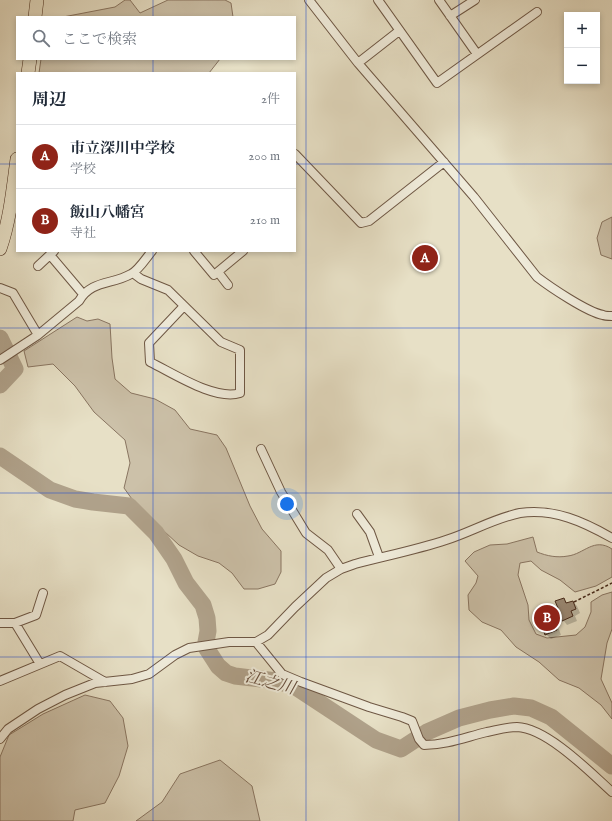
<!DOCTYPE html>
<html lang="ja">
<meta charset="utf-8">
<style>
:root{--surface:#fff;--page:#f6f6f7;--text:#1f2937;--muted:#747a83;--line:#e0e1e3;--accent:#8f2418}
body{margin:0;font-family:"IM FELL English","Noto Serif JP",serif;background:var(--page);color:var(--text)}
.controls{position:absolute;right:12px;top:12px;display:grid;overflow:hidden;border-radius:0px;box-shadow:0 2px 6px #0003}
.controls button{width:36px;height:36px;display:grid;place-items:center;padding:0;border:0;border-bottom:1px solid var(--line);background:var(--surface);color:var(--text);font:20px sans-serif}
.you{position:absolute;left:287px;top:504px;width:14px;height:14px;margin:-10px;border:3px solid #fff;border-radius:50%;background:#1a73e8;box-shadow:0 0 0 6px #1a73e833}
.badge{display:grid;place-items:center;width:26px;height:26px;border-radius:50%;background:var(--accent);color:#fff;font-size:13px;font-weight:700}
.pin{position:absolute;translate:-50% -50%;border:2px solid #fff;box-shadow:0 1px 4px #0006}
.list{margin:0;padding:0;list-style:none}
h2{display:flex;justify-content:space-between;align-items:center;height:52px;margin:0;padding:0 16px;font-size:17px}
h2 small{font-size:13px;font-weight:400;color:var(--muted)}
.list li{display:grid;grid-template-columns:26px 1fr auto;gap:12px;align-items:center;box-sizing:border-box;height:64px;padding:0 16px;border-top:1px solid var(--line)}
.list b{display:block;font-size:15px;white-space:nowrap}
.list p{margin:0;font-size:13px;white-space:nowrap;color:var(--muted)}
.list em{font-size:13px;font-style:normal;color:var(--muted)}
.icon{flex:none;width:22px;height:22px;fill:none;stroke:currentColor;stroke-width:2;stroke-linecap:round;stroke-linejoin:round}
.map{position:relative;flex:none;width:612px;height:821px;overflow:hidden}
.search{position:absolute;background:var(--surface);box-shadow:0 2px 6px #0003;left:16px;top:16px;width:280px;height:44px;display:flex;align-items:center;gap:10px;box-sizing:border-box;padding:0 14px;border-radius:0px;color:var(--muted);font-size:15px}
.panel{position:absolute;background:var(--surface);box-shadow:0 2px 6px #0003;left:16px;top:72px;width:280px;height:180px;border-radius:0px}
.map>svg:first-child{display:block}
</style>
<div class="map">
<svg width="612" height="821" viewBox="0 0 612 821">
<rect width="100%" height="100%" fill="#e7e0c6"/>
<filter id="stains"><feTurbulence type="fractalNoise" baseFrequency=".005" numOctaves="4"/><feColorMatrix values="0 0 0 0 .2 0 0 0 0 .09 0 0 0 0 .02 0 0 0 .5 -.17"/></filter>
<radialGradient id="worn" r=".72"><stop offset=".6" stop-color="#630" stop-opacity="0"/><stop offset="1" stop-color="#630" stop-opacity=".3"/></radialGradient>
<path fill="#ccc1a9" stroke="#897561" d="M 125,0 L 130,0 L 140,13 L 168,0 L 225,0 L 231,3 L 233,17 L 63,17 L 115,7 Z
M 41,59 L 220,59 L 209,73 L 39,73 Z
M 612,217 L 612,259 L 601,255 L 597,238 L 602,222 Z
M 77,317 L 87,321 L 98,319 L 110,324 L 112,358 L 115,379 L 131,393 L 155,399 L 175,410 L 190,429 L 217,435 L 226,448 L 250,506 L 262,529 L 281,551 L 281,572 L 275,584 L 258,589 L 244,589 L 232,573 L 219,563 L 198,556 L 179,545 L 137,506 L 124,488 L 130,463 L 125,440 L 94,412 L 75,386 L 53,364 L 28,367 L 24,351 Z
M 533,537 L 537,552 C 547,556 557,558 568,556 C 584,554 594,537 612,549 L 612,577 L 596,586 L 575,592 L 560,580 L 541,570 L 531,561 L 520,563 L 518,575 L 528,605 L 529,620 L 536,634 L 547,638 L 576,635 L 585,627 L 591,612 L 591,602 L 602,595 L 612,592 L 612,629 L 607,643 L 601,679 L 612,703 L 612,719 L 601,705 L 579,688 L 559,680 L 539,662 L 516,647 L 501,630 L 482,622 L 469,610 L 468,595 L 476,583 L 478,576 L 465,561 L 474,552 L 490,545 L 507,544 Z
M 85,695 L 110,701 L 123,718 L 128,746 L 119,776 L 105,803 L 75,810 L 73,821 L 0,821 L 0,757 L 9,735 L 43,714 Z
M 220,760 L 252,786 L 260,821 L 136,821 L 162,802 L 180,774 Z"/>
<path fill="#0003" d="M 564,599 L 568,604 L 573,602 L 577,606 L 580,613 L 575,616 L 577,621 L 567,625 L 564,621 L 557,624 L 561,635 L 551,639 L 546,634 L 539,616 L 559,608 Z"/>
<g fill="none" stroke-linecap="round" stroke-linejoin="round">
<path stroke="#b0a28b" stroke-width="17" d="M 0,338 L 15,369 L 0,385
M 0,456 L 50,490 L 75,499 L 93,502 L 129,506 L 156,533 L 174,559 L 186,583 L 203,605 L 207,618 L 208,631 L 206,642 L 207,649 L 218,666 L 226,673 L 235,676 L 277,681 L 294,686 L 376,740 L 401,749 L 427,732 L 459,718 L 490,710 L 514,706 L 531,708 L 551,717 L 612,766"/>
</g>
<path fill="#9a8873" stroke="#462919" d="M 564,598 L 566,603 L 573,601 L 576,609 L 571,611 L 573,616 L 562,621 L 560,616 L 553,619 L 557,630 L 545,635 L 538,616 L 558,608 L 555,601 Z"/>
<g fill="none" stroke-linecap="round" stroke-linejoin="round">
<defs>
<path id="minor" d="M 309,0 L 358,63 L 474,197 L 537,277 C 550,287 587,312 603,315 C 605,316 609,316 612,316
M 378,0 L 437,83 L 537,12
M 439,0 L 477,54
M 450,16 L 475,0
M 358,63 L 399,31
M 295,154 L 361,223 L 369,221 L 444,162
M 194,251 L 214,275 L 243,251
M 50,255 L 83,294
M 38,266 L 54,251
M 218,272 L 228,285
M 133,273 L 141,279 L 168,290 L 221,342 L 240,350 L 240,393 C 215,401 173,373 150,362 L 149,343 L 184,306
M 0,288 L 13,293 L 38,335
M 0,360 L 38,335 L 79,301 C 91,280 112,285 131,274 C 139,270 146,258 152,251
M 261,449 L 281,492 L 306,533 L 328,550 L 341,569
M 357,514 L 370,532 L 379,557
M 0,623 L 15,623 L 40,664
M 15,623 L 36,615 L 43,593
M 256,642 L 282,674 L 301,682 L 369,707 L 402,717 L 412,721 L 419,739 L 424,745 C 446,745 466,737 487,732 C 497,730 507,727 517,727 C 547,728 590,772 612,792
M 0,681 L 60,656 L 105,682
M 0,739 L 8,729 L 38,709 L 65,695 L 95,683 L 132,679 L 149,674 L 175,655 L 189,648 L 229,642 L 256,642 L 268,635 L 295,607 L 326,578 L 341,569 L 355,564 C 385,556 416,550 446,540 C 471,532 495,518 520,513 C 554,508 584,522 612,538"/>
<path id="primary" d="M 35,17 L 37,0
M 28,73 L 30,59
M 0,249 C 10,220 13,189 17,159"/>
</defs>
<use href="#minor" stroke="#6e5744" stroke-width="10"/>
<use href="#primary" stroke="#462919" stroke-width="14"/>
<path stroke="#462919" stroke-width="1.5" stroke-dasharray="3 2" stroke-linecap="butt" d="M 574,602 L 612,583"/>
<use href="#minor" stroke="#efebda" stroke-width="8"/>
<use href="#primary" stroke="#e7e0c6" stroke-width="13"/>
</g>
<path fill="none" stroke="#1d4ed8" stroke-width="1" stroke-opacity="0.55" d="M 153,0 L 153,17M 306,0 L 306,821M 459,0 L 459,821M 153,59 L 153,73M 0,164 L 17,164M 295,164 L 612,164M 153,251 L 153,821M 0,328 L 612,328M 0,493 L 612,493M 0,657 L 612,657"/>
<g text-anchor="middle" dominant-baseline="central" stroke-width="4" stroke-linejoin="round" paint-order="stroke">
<g font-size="17" font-style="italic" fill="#664d3b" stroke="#efebda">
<text transform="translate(270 683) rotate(15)">江之川</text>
</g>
</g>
<rect width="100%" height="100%" filter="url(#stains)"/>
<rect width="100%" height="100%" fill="url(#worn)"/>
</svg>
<div class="controls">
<button>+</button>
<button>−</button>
</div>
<div class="you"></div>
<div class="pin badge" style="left:425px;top:258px">A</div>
<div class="pin badge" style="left:547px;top:618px">B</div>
<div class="search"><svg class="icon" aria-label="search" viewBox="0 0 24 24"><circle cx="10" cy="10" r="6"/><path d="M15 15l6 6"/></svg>ここで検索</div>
<section class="panel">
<h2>周辺<small>2件</small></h2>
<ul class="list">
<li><span class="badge">A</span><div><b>市立深川中学校</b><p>学校</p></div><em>200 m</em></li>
<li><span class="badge">B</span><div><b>飯山八幡宮</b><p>寺社</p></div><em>210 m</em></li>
</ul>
</section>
</div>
